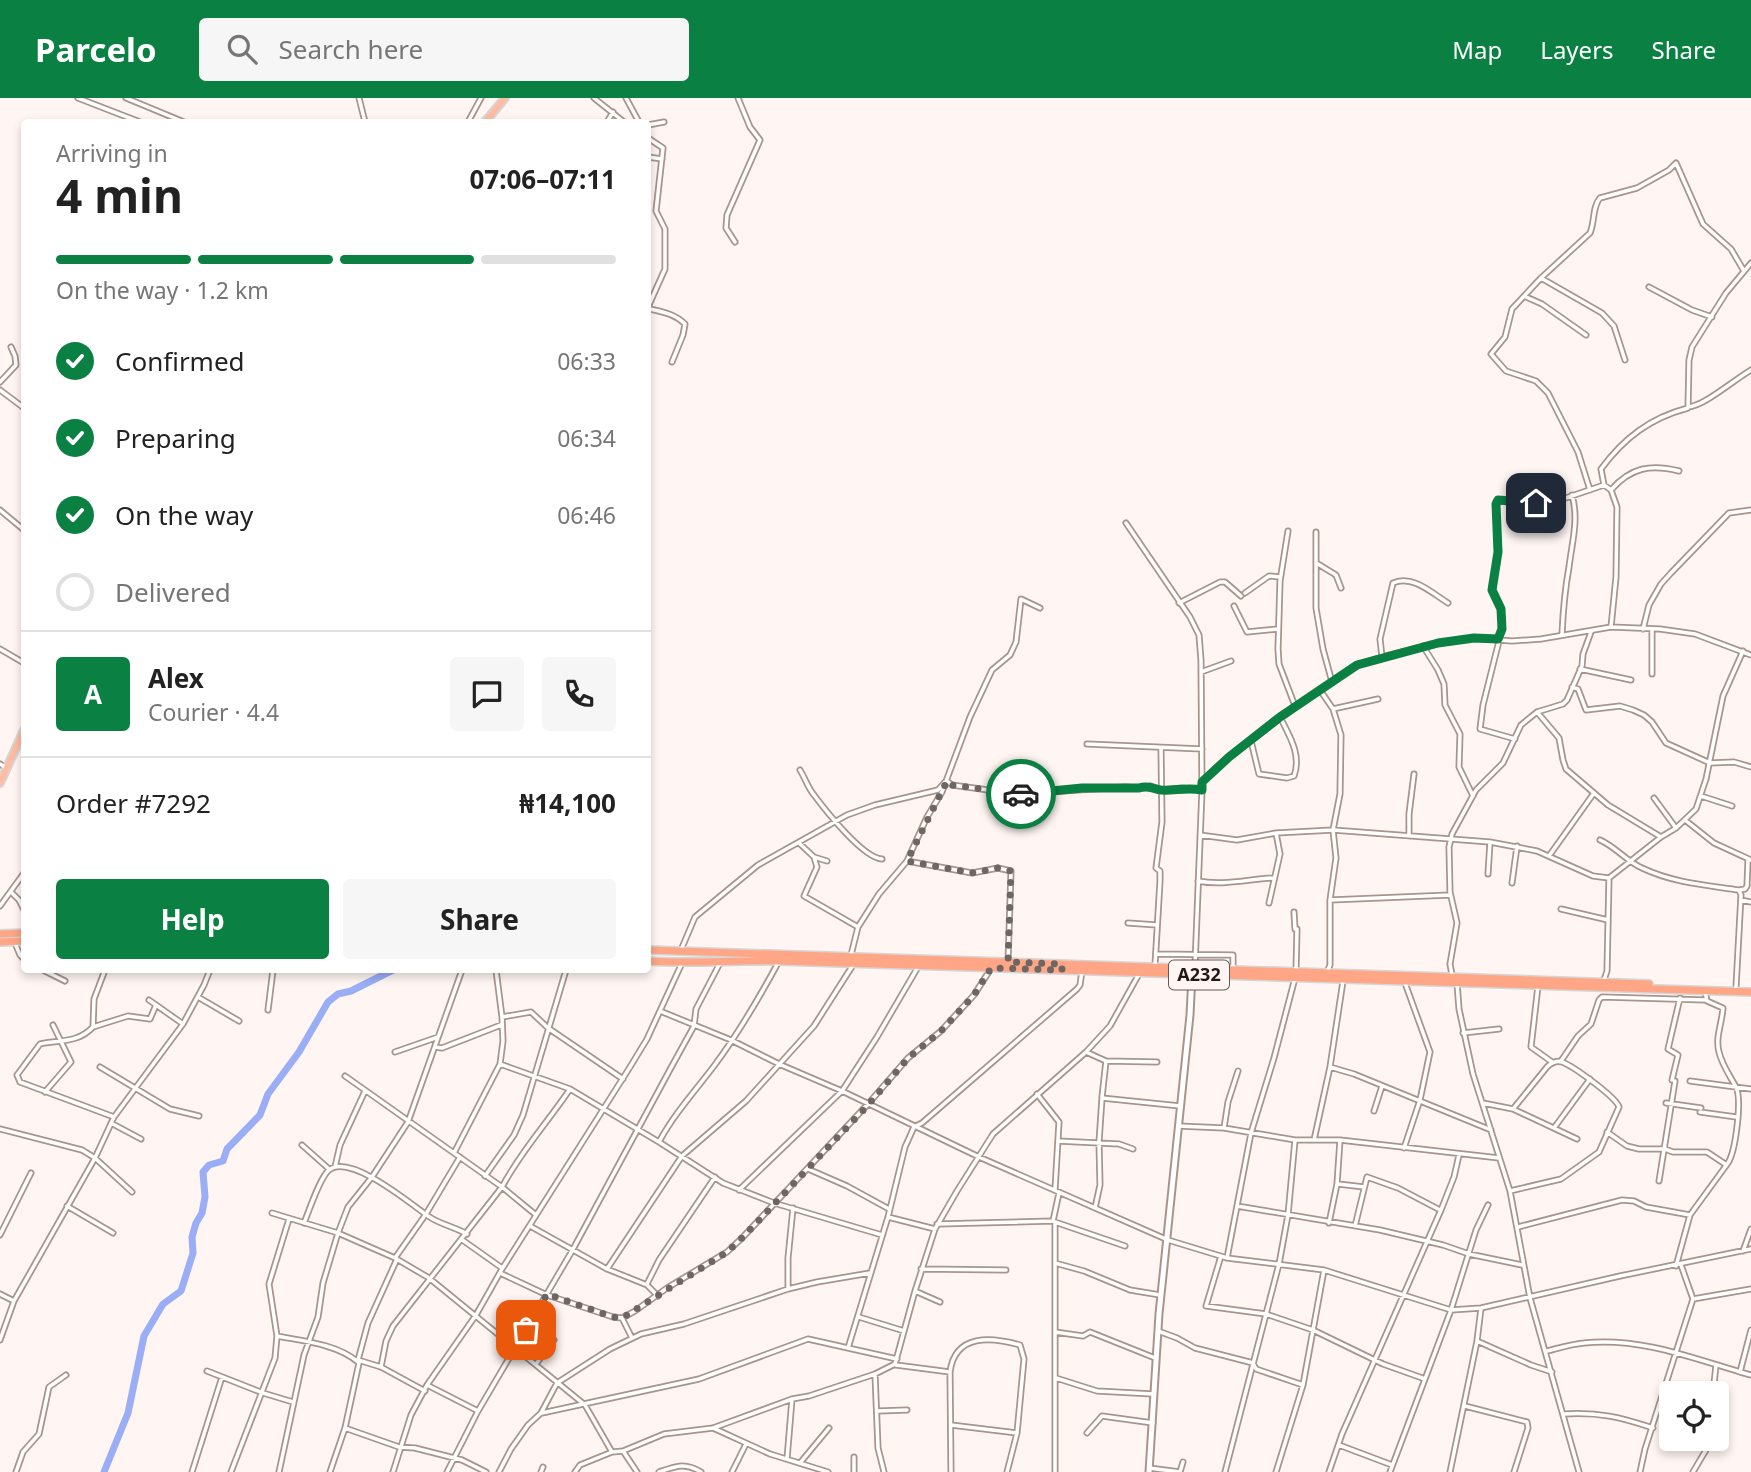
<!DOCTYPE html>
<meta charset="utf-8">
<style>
:root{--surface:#fff;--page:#f6f6f6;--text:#222;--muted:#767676;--line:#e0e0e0;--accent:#0b8043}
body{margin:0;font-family:"Noto Sans",sans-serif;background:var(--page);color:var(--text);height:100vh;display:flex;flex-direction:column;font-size:26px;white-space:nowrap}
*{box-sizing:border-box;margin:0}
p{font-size:23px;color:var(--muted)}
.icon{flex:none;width:38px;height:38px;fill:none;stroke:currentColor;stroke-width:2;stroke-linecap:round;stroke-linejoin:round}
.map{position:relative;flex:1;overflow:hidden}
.drawer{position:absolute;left:21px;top:21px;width:630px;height:854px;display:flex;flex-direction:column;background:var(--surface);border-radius:7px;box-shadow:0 4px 10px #0003}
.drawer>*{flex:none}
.buttons{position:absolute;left:1659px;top:1283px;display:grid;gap:14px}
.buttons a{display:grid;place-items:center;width:70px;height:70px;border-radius:7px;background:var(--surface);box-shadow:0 4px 10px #0003;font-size:35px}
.pin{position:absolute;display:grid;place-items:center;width:60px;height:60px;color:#fff;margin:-30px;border-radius:14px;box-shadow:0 4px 10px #0006}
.courier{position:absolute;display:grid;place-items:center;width:70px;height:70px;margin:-35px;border:5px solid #0b8043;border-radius:50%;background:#fff;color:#222;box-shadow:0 2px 9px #0007}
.overview em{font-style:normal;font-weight:700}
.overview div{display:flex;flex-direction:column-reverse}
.overview{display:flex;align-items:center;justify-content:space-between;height:119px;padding:0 35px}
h1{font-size:46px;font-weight:700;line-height:52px}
.bar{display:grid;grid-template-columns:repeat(4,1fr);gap:10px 7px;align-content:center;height:84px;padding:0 35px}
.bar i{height:9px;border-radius:5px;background:var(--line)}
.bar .active{background:var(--accent)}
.bar p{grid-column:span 4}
.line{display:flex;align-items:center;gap:18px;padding:0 35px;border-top:2px solid var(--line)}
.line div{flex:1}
.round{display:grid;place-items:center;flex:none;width:74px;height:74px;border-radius:7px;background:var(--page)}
ol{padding:0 35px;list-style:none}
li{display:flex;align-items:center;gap:21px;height:77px}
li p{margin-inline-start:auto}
li .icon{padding:7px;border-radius:50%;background:var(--accent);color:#fff;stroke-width:4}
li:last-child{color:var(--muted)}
li i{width:38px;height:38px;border:4px solid var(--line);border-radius:50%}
.action{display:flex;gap:14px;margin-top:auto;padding:14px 35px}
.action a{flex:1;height:80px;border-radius:7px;background:var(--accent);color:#fff;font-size:28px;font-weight:700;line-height:80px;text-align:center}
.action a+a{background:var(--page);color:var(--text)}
header{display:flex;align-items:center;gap:42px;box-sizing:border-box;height:98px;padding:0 35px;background:var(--accent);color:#fff}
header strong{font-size:33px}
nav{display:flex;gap:38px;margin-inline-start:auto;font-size:24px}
.search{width:490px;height:63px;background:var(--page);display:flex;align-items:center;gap:18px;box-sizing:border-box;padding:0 24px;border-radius:7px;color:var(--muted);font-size:26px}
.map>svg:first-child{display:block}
</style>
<header>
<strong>Parcelo</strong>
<div class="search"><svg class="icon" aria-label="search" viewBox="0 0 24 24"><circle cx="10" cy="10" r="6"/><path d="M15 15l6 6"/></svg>Search here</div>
<nav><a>Map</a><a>Layers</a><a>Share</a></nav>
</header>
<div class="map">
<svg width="1751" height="1374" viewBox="0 0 1751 1374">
<rect width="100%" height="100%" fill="#fff6f3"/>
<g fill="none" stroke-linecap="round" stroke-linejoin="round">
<path stroke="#9aadf7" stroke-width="7" d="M104,1374L128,1315L144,1238L163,1206L181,1193L193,1155L192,1139L196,1125L202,1115L205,1099L203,1074L209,1067L223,1063L227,1051L260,1017L268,996L299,954L328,904L338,896L351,893L393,872"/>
<defs>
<path id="minor" d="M78,0L140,24
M126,0L184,24
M359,0L365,24
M594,0L624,24
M626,0L639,24
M468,24L481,0
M607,24L613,14
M648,27L664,24
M648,40L663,50L656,113L665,131V171L648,209L650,211C663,214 675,216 685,226L683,237L672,264
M648,59L662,61
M735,144L726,130L727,117L760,42L750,29L738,0
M1541,180L1590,135C1595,124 1592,109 1600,100L1637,90L1669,72L1676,65L1703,126L1731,151L1744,173
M1649,189L1692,212L1712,219
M1524,198L1542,206L1586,237
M0,284L16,267L15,258L11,249
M0,292L24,310
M1688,309C1704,308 1734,282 1751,272
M1590,392L1578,354L1548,295L1536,283L1506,273L1491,256L1505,239L1512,211L1541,180L1602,215L1614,228L1625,262
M1611,392C1631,369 1651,366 1679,373
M0,412L24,432
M1126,425L1190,519L1199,537L1201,562L1202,692
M1288,433L1280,483L1278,551L1279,566L1295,608
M1316,434V510L1323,551L1332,584
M1318,466L1336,477L1341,490
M1245,495L1269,478L1280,479
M1179,505L1220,484H1225L1241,498
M1234,508L1247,534L1278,531
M1611,529L1616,479L1617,409L1611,392L1604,387L1601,371C1624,340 1650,320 1688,310L1689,262L1692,249L1726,195L1751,165
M1643,531L1649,507L1661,486L1671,475L1729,415L1751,412
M1652,531V576
M1562,536C1563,514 1565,491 1569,469C1572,444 1579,422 1572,397
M1423,548L1438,572L1444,586L1445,607L1460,636L1459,669L1473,698
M0,551L24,565
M1382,559L1438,545L1474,540L1512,543L1541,541L1611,529L1660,531L1695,536L1751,557
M1580,571L1631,582
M1201,574L1231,563
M1572,589L1578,591L1586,612L1620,608L1633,612L1644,617L1652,624L1666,645L1710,665L1734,664L1751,669
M1320,592L1333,611L1341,637L1340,696L1333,732L1336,760L1330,802V867L1328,872
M1333,611L1378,601
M1537,614L1559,640L1563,662L1566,671L1608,707L1661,739
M1515,641L1480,631L1483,607L1502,531L1501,511L1492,492L1498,454L1496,406L1498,403L1548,406L1604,387
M1251,643L1259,676L1287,680L1294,678C1302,657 1289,637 1280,619
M1087,646L1202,651
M0,666L6,670
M800,672C805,680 808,690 814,697C826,713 863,760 882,761
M947,683L952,687L1017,696L1125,689L1139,690L1151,688L1162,692L1182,690L1202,692L1195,867
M1202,683L1229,659L1309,599L1357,567L1382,559L1380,541L1393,485C1412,476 1432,495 1448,505
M1701,698L1732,708
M1654,700L1676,730
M1685,722L1714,745L1751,762
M1200,737L1237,742L1276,735L1333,732L1490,744L1537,753L1593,778L1609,780L1661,739L1676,730L1696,711L1706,681L1723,598L1743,553
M1409,737V716L1414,676
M1600,742C1616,749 1626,763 1642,770C1674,785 1705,787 1739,792L1741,797L1736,889
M799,745L814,759L827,763
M1549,758L1594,695
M814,759L817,769L804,798L858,829
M907,763L972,775L998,770L1011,773L1008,864
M1488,776L1490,744
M1198,783C1223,788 1248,781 1274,780
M1512,785L1517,748
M1739,792L1745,791L1747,788L1748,762
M12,795L19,802L24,812
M1330,802L1450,797
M1741,802L1751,804
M1269,805L1280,756L1276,735
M0,808L24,775
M1561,811L1608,822
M1294,814L1295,831
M1128,825L1157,827
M15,845L20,857L24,861
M681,852L695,819L758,767L847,717L875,707L938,692L945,684
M1157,856L1233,857V869
M851,857L858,829L879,796L907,763L927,719L942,694L970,619L992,572L1010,557L1016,544L1021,501L1040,510
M1155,867L1160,783V773L1156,770L1162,724L1161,650
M43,872L65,883
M105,872L94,901L93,929C78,945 60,942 40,946L17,977L20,984L114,1019
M1296,873L1297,831
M1452,877L1450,866L1457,825L1450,794L1449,749L1452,736L1476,692L1503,665L1521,627L1537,614L1563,606L1567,602L1582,568L1583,556L1591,534
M1604,882L1607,873L1609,780
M1457,885L1459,911L1473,976L1510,1093L1530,1200L1579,1374
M1538,888L1531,949L1552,964
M198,899L239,923
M149,902L183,926
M268,912L273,872
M660,913L731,942L779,966L842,993L979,1059L1168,1142L1227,1160L1324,1172L1451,1212L1481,1210L1620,1178L1751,1151
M502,919L531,914L548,930L623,981
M93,929L128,918L150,921L156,907
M1463,935L1499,931
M435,949L442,950L501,927
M395,954L438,939
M1086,954L1106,963L1157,964
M1561,963L1578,938L1591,926L1599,902L1602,899L1706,902
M500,966L570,991L659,1044L723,1085L774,1105L882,1137
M100,969L170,1011L199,1018
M1330,969L1354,976L1491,1032
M345,978L502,1089L536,1117
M1672,982L1678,957L1668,951L1680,900
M1690,983L1751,991
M45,994L71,964L53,927
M1037,996L1059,1024L1055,1092
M1102,999L1106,963
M1483,1005L1513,1011L1577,1041
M1666,1005L1701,1010
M1374,1013L1382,988
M1700,1014L1736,1019
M111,1025L141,1041
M1178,1028L1224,1030L1295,1042H1340L1499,1060
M1224,1030L1228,1004L1238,973
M1554,1030L1590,981
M0,1031L82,1052L95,1060L132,1094
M1607,1034L1627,1048L1639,1051H1665L1673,1054H1707L1725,1066
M1314,1042L1330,969L1343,883
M1058,1043L1119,1046L1133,1051
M659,1044C674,1016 695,993 714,968C738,936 759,900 778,865
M302,1047L329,1071
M1404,1050L1420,1002L1430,954L1405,885
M454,1055L500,966L503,943L502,919L496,872
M335,1069L340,1047L365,993
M808,1071L847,1088L889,1111
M485,1078L514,1037L523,1017L566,872
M1659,1083L1675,983
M1338,1086L1364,1089
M739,1092L842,993L877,939L918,869
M1510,1093L1561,1081L1599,1054L1619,1009C1616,999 1573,968 1562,964C1556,962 1551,965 1547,969L1513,1011
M67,1108L113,1135
M1237,1108L1380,1132L1443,1147L1469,1156L1522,1167
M1095,1110L1100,1087L1099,1044L1102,1000L1180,1008
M272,1115L338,1135L395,1160L429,1180L585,1307L612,1354
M888,1119L935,1131
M1055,1124L1125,1148
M304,1125C309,1113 320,1079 329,1072C350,1055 411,1106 428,1118C439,1126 455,1129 467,1136
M1329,1125L1337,1086L1340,1042
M937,1126L1053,1123
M530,1128L607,1171L647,1187L658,1198
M1355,1128L1367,1079L1398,1090L1440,1112
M1518,1129L1622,1102L1634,1103L1646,1109L1690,1117
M0,1137L31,1075
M461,1141L502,1170
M1743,1153L1751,1131
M1221,1158L1206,1208L1266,1216L1313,1232L1383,1266L1425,1281
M395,1160L426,1116L460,1059
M1227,1160L1251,1035L1274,960L1295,880
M1055,1165L1084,1173L1130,1192L1160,1197
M1681,1167L1693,1201
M1676,1168L1690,1117L1728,1065C1736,1052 1742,1001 1736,989C1730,978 1722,967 1719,954C1715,940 1722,925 1723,910L1707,903L1705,893
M607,1171L682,1058L746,1003L814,928L853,867
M921,1171L1006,1172
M500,1175L547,1197L613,1219L622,1220L635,1213L667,1190L727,1154L743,1139L868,1006L908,960L941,933L974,897L990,872
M647,1186L659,1162L715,1079
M788,1191V1160L793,1110
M915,1193L940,1204
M0,1196L14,1203
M859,1219L904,1233
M622,1220L632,1240
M1158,1233L1177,1240L1195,1250L1253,1265L1256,1271L1303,1287
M1055,1234L1083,1238L1090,1234L1155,1260
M277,1238C303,1243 337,1246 358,1264
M0,1242L14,1203L95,1060L114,1019L183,926L204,887L210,872
M1477,1243L1531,1267L1552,1274
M848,1250L888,1119L905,1049L914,1029L922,1025L1077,891L1080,887L1082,873
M1547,1253C1559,1250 1572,1246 1584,1245C1638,1239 1690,1259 1740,1274L1751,1232
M358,1262L381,1269L425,1293
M536,1266L554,1242
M896,1267L950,1274L951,1374
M381,1269L386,1243L393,1228L502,1089C521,1053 548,1024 570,991
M207,1273L263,1295L293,1304
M950,1274C955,1235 992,1239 1020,1247L1024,1261L1017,1335
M1740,1274L1751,1277
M875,1276L878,1350L884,1374
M1056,1280L1097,1293L1153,1296
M427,1287L478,1313
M1713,1295L1716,1267
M1465,1308L1527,1324L1528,1330L1514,1374
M878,1313L907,1312
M542,1315L699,1281L808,1241L897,1261
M1564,1316C1599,1314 1620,1319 1653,1330
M951,1327L1017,1335L1007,1374
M345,1330L399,1349L415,1350L462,1362L486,1374
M713,1330L770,1356L828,1374
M1087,1335L1102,1318L1153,1325
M1339,1347L1392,1367
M623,1353L637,1374
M787,1361L792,1301
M800,1365L829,1330
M1149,1370L1180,1374L1183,1364
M16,1374L23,1354L39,1336L49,1289L66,1277
M192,1374L222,1279
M231,1374L275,1260L277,1238L269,1186L289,1121
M279,1374L304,1257L318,1219L323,1185L338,1135L348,1109L372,1079L408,1024L462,872
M330,1374L345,1330L359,1265L358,1262L368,1225L397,1161
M393,1374L411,1317L427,1287L476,1217L502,1171L630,969L647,941L682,865
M447,1374L478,1313L572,1153L673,966L694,928L696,911L720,865
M499,1374L511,1351L528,1327L541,1315L557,1285L610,1251L641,1236L684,1226L788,1191L817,1184L870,1175
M541,1374L543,1369
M575,1374L580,1367L612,1354L623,1353L664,1336L713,1330L792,1301L809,1298L875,1276L895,1266L915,1193L935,1131L957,1093L993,1036L1086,954L1110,928L1139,876
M659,1374C676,1368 685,1364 701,1374
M732,1374L746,1346
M854,1374V1359
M1055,1374V1124L1053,1123L1059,1095
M1225,1374L1279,1166L1288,1117L1295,1042
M1276,1374L1303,1287L1324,1172
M1329,1374L1342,1336L1441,1112L1454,1079L1459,1057
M1390,1374L1451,1212L1476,1132L1488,1107
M1450,1374L1477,1243L1481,1210
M1640,1374L1645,1351L1693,1201L1751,1191
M1693,1374L1706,1352L1708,1340"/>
<path id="tertiary" d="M1149,1374L1159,1216L1190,917L1192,877"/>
<path id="primary" d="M485,24L505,0
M0,685L24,632"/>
<path id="trunk" d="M0,836L24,835
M0,844L24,843
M648,852C981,862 1315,873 1649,886
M648,863C691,866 735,862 779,863L1751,894"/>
</defs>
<use href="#minor" stroke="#a8948d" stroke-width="7"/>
<use href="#tertiary" stroke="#a8948d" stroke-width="9"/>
<use href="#primary" stroke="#d7d5d5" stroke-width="10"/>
<use href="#trunk" stroke="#d7d5d5" stroke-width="10"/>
<use href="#minor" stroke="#fff" stroke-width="3.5"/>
<use href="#tertiary" stroke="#fff" stroke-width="5"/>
<use href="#primary" stroke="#febca4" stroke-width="6"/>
<use href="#trunk" stroke="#fea686" stroke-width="7"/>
</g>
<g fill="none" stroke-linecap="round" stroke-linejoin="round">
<path stroke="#6d6663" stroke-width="7" stroke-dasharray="0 12.6" d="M526,1232L547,1196L613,1219L622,1220L727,1154L743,1139L869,1006L908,960L941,933L974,897L991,870L1062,872V866L1008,864L1011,773L998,770L972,775L907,763L947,683L952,687L1021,696"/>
<path stroke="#0b8043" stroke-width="9" d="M1021,696L1082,690H1139C1149,687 1152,691 1161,692C1174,693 1187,689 1202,692V684L1229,659L1280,619L1357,567L1438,545L1474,540L1498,541L1502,531L1501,511L1492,492L1498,454L1496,406L1498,402L1536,405"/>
</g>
<g text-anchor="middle" stroke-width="5" stroke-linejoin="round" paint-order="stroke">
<rect fill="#fff6f3" stroke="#625b58" stroke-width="2" x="1169" y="862.5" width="60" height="29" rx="5"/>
<g font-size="18" font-weight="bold" fill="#1f1815">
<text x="1199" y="883">A232</text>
</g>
</g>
</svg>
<div class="buttons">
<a><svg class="icon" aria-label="locate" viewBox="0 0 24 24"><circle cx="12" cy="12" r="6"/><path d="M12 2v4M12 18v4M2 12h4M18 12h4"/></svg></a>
</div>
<div class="pin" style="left:526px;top:1232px;background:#ea580c"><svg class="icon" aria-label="bag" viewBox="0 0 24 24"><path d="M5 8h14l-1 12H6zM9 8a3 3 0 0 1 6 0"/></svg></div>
<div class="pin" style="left:1536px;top:405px;background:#1f2937"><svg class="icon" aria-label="home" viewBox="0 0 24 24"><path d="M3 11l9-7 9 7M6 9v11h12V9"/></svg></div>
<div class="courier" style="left:1021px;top:696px"><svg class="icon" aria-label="car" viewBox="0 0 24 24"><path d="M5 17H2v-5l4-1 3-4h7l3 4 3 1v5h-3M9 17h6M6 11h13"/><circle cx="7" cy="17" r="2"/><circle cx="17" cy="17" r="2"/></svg></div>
<section class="drawer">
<div class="overview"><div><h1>4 min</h1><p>Arriving in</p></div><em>07:06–07:11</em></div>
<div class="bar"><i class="active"></i><i class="active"></i><i class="active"></i><i></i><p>On the way · 1.2 km</p></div>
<ol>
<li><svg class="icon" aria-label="check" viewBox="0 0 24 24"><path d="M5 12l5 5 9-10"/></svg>Confirmed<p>06:33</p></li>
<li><svg class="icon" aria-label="check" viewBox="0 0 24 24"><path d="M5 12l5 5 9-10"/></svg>Preparing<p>06:34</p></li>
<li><svg class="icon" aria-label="check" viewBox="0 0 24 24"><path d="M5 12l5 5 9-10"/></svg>On the way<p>06:46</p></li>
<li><i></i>Delivered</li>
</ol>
<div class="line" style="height:126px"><b class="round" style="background:var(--accent);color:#fff">A</b><div><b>Alex</b><p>Courier · 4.4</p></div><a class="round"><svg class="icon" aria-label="chat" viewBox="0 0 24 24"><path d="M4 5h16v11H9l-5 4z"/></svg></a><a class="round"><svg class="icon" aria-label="phone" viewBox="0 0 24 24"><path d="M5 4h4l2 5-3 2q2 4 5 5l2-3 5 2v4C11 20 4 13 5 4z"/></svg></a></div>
<div class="line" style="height:91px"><div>Order #7292</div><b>₦14,100</b></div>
<div class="action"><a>Help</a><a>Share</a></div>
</section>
</div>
